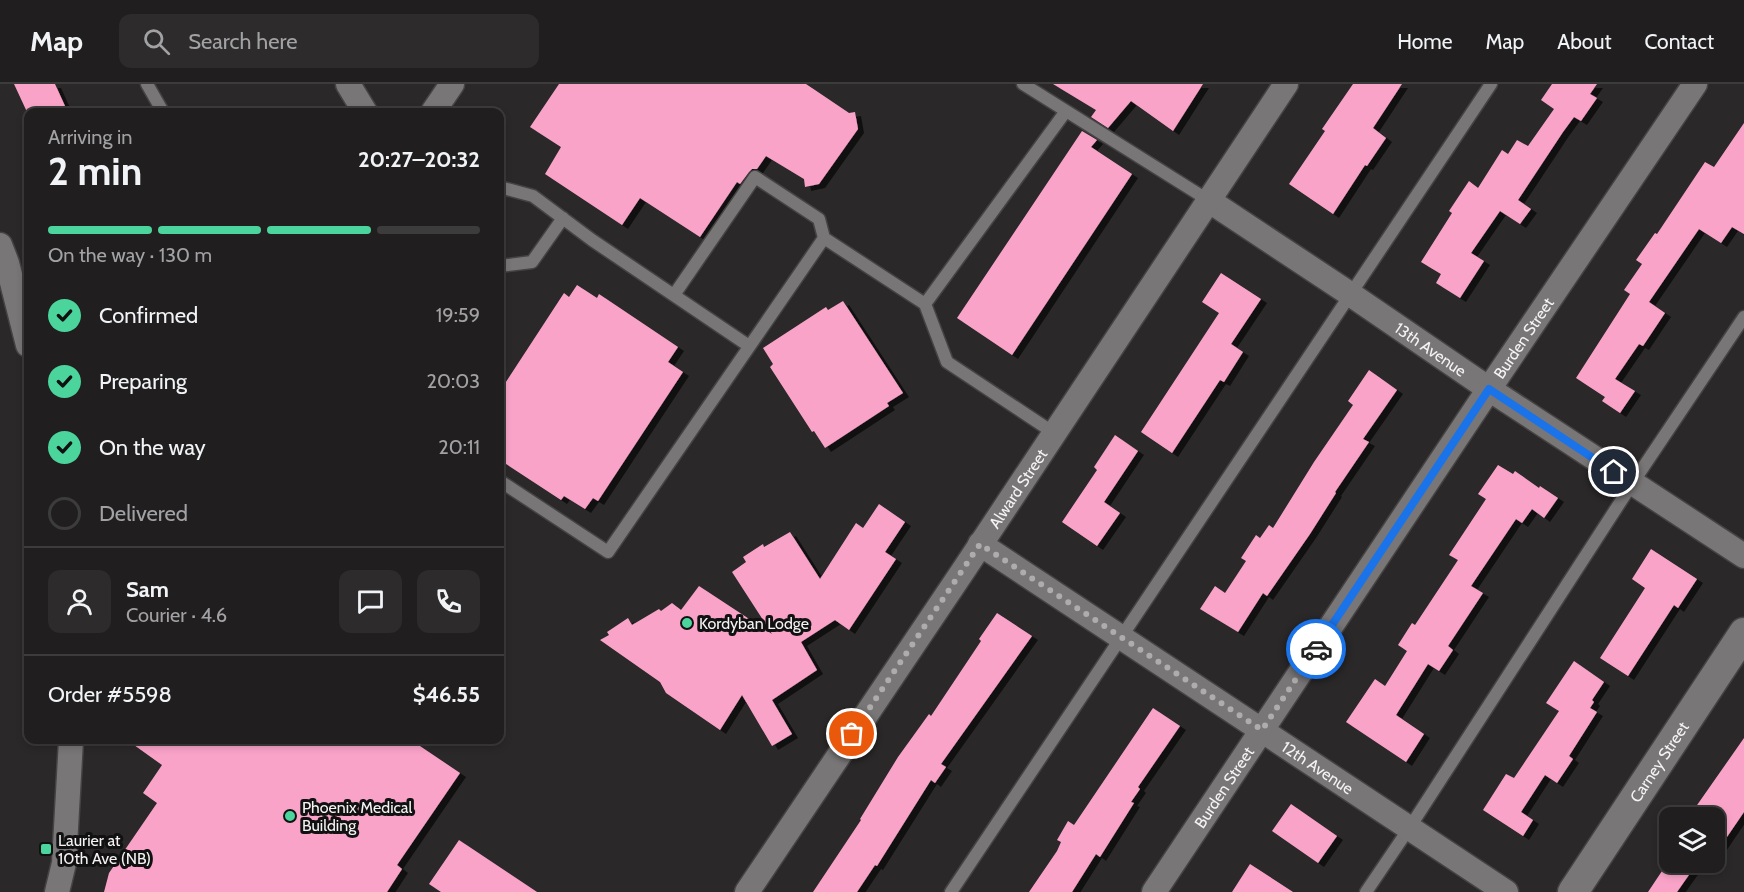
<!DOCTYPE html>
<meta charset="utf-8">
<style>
:root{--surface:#201e1f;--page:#2d2b2c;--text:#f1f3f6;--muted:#a2a2a4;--line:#3d3c3d;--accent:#4bd49b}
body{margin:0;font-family:Cabin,sans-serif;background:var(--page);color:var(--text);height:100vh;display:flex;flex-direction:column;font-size:22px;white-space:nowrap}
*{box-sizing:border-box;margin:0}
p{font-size:20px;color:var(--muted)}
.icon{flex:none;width:33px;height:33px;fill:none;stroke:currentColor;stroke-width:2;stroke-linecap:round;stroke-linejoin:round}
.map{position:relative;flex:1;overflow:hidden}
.details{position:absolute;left:24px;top:24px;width:480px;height:636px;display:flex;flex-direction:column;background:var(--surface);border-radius:12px;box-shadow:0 3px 9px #0003,0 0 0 2px var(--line)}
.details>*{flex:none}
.tools{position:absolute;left:1659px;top:723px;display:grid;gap:12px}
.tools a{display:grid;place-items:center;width:66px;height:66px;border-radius:12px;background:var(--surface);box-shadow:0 3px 9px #0003,0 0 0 2px var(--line);font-size:30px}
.pin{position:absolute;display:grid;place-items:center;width:51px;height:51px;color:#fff;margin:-26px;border:3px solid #fff;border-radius:50%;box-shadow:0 2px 6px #0007}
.courier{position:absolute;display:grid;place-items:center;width:60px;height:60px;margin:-30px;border:4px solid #1a73e8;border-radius:50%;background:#fff;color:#222;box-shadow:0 2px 8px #0007}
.headline em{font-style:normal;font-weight:700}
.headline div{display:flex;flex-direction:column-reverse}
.headline{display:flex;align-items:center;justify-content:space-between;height:102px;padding:0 24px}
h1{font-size:39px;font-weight:700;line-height:45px}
.bar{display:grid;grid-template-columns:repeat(4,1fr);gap:9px 6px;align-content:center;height:72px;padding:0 24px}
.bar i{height:8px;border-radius:4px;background:var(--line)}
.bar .active{background:var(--accent)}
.bar p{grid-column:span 4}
.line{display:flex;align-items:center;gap:15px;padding:0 24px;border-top:2px solid var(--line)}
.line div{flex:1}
.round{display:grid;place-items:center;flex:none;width:63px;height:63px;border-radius:12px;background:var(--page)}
ol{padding:0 24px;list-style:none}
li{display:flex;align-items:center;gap:18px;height:66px}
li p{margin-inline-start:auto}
li .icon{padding:6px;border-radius:50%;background:var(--accent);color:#111;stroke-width:4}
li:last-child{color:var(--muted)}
li i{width:33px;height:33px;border:3px solid var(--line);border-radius:50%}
header{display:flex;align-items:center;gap:36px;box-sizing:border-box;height:84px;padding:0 30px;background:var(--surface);border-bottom:2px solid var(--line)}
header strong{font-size:28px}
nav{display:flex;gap:33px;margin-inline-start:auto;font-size:21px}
.search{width:420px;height:54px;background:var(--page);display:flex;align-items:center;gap:15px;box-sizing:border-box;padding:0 21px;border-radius:12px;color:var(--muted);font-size:22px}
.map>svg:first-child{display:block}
</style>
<header>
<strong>Map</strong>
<div class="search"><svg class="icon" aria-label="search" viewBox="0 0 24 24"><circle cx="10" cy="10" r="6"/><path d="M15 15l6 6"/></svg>Search here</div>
<nav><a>Home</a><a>Map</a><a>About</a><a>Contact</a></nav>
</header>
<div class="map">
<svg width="1744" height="808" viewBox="0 0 1744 808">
<defs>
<filter id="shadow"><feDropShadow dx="6" dy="4" stdDeviation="0" flood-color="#0009"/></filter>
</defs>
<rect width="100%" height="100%" fill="#2a2829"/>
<path fill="#faa3c9" filter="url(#shadow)" d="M14,0H55L65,22L52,28H27Z
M559,0H806L849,29L855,28L858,45L819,100L805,103L804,95L766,72L757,85H752L749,88L740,100L737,98L700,153L640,114L622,141L545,90L561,63L530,43Z
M1053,0H1203L1173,47L1131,17L1108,44L1091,33L1096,26Z
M1353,0H1402L1373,44L1386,54L1367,82L1365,81L1333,130L1289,100L1325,47L1322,45Z
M1552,0H1597L1590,10L1597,14L1581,37L1574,33L1563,48L1518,116L1531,125L1520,140L1500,127L1471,169L1484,177L1460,214L1436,199L1441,190L1421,178L1452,129L1449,127L1469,97L1478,104L1502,66L1508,70L1517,56L1528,62L1554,25L1541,16Z
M1744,39V150L1732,143L1721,159L1699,145L1649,218L1665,229L1643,262L1639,260L1615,295L1635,307L1620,329L1602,317L1605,313L1576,294L1630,210L1624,206L1642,180L1636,176L1655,149L1657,150L1705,78L1714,83Z
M1082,47L1097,56L1091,63L1132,90L1012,271L957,234Z
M1221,189L1261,215L1231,260L1243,268L1224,298L1220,296L1172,369L1141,348L1219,229L1202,218Z
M577,201L597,214L599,210L678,263L668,278L683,288L598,417L593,414L585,425L564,412L561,416L500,376V307L564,209L569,213Z
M843,217L903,309L887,319L889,322L825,364L814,347L812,348L770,283L773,280L763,264L826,223L828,226Z
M1369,286L1397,306L1363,355L1369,358L1335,408L1336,409L1310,450L1267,512L1263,509L1238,548L1200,525L1215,502L1225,509L1246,477L1241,474L1256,451L1260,454L1269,441L1273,444L1314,378L1353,321L1348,317Z
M1115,351L1138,367L1104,418L1120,429L1097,462L1062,438L1097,386L1094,383Z
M1498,381L1513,390L1515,387L1539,404L1540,402L1558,414L1544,434L1532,425L1522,439L1516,435L1471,502L1483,509L1448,562L1453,566L1439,587L1428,580L1396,631L1424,650L1406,678L1346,638L1375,595L1385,602L1407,567L1398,561L1412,539L1415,541L1458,476L1449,471L1486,415L1478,410Z
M879,420L905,438L885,468L896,475L849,546L835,536L801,558L817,586L772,616L792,650L772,662L742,611L720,646L666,609L660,598L600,556L609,551L607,548L628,534L632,541L659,525L661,527L672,519L681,526L699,502L772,550L732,488L746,478L743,473L763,460L764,463L790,448L820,495L856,439L863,444Z
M1651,465L1697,495L1678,524L1674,521L1628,592L1600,574L1645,504L1632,495Z
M997,529L1032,552L941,680L946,683L935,699L931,696L877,782L875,781L857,808H813L861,736L860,735L898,673L929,630L931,632L981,557L979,555Z
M1574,577L1604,598L1592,616L1594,618L1590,624L1597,628L1569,672L1573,675L1557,699L1545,691L1521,728L1533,736L1523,752L1483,726L1506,690L1514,694L1559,627L1546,619Z
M1153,624L1180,642L1138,703L1140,705L1131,718L1134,719L1100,773L1096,770L1072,808H1029L1057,767L1061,758L1057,756L1068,737L1074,741Z
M1744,654V728L1714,772V734H1688Z
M127,656H411L460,689L397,781L402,785L387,808H104L109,789L157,719L143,709L162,681Z
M1291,720L1337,752L1318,779L1272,747Z
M459,756L537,808H441L429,800Z
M1668,778H1698L1677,808H1648Z
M1250,780L1293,808H1232Z"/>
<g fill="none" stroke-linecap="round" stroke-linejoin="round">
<defs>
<path id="service" d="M147,0L163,28
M1023,0L1208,116
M500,107L503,104L533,112L592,156L749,262
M500,182L532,178L563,134
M674,211L755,93L819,135L824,154
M925,220L1066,27
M500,397L608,468L824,154L925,220L947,278L1054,349
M951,808L1491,0
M1366,808L1410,743L1632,400L1744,233"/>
<g id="minor">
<path d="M348,0L365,28"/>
<path d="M433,28L452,0"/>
<path id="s1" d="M1208,116L1350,210L1489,305L1744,472"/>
<path d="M0,161L7,179L28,261"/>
<path id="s2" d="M980,460L1506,808"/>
<path d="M57,808L64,779L71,656"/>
<path id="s3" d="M747,808L963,487L1286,0"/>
<path id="s4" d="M1154,808L1489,305L1695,0"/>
</g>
<g id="tertiary">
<path id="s5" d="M1573,808L1744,549"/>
</g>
</defs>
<use href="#service" stroke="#454344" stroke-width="15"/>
<use href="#minor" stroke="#454344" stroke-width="27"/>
<use href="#tertiary" stroke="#454344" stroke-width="33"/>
<use href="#service" stroke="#797677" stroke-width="12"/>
<use href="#minor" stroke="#797677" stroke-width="24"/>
<use href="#tertiary" stroke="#797677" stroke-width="30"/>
</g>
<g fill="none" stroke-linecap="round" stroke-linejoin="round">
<path stroke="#aeacad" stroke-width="6" stroke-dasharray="0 10.8" d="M852,650L980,460L1262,646L1316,565"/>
<path stroke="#1a73e8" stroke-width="8" d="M1316,565L1489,305L1614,388"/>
</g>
<g fill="#4bd49b" stroke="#121111" stroke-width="2">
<circle cx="687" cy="539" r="6"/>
<circle cx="290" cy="732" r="6"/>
<rect x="40" y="759" width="12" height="12" rx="3"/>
</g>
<g text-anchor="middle" stroke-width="6" stroke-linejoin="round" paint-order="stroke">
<g font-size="16" fill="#f5f3f4" stroke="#121111">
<text dy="6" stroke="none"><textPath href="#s4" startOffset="666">Burden Street</textPath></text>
<text dy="6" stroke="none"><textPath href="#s1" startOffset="268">13th Avenue</textPath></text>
<text dy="6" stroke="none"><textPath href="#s3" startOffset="486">Alward Street</textPath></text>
<text dy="6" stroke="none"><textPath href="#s5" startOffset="156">Carney Street</textPath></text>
<text dy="6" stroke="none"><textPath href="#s2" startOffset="405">12th Avenue</textPath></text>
<text dy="6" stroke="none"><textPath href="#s4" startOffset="126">Burden Street</textPath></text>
</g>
<g font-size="16" fill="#f5f3f4" stroke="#121111" text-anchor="start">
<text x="699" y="545">Kordyban Lodge</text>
<text x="302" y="729">Phoenix Medical<tspan x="302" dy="18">Building</tspan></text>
<text x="58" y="762">Laurier at<tspan x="58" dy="18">10th Ave (NB)</tspan></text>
</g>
</g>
</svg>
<div class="tools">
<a><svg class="icon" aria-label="layers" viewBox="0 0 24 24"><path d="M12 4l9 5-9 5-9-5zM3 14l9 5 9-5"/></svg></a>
</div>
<div class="pin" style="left:852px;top:650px;background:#ea580c"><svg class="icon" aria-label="bag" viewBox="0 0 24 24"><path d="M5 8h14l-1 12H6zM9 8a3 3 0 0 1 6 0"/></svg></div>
<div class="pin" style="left:1614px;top:388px;background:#1f2937"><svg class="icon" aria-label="home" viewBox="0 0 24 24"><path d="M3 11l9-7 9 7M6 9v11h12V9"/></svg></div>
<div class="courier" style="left:1316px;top:565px"><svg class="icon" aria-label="car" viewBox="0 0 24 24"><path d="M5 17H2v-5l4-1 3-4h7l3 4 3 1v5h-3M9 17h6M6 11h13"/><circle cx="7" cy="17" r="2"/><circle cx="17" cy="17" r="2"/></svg></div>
<section class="details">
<div class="headline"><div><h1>2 min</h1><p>Arriving in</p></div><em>20:27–20:32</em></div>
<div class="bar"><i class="active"></i><i class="active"></i><i class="active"></i><i></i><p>On the way · 130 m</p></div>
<ol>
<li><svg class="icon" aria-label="check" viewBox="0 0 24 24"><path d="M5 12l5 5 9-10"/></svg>Confirmed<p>19:59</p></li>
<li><svg class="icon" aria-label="check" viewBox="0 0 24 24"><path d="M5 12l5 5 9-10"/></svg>Preparing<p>20:03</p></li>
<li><svg class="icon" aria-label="check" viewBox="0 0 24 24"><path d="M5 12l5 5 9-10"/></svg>On the way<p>20:11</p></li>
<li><i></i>Delivered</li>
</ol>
<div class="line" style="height:108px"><a class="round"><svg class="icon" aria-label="person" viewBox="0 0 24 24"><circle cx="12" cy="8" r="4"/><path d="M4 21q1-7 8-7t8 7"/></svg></a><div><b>Sam</b><p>Courier · 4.6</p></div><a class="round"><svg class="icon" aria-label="chat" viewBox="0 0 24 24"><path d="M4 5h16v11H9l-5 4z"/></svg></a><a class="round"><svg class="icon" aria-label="phone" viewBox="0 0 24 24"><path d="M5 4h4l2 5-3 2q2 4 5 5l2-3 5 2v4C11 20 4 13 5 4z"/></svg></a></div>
<div class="line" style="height:78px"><div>Order #5598</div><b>$46.55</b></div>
</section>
</div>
